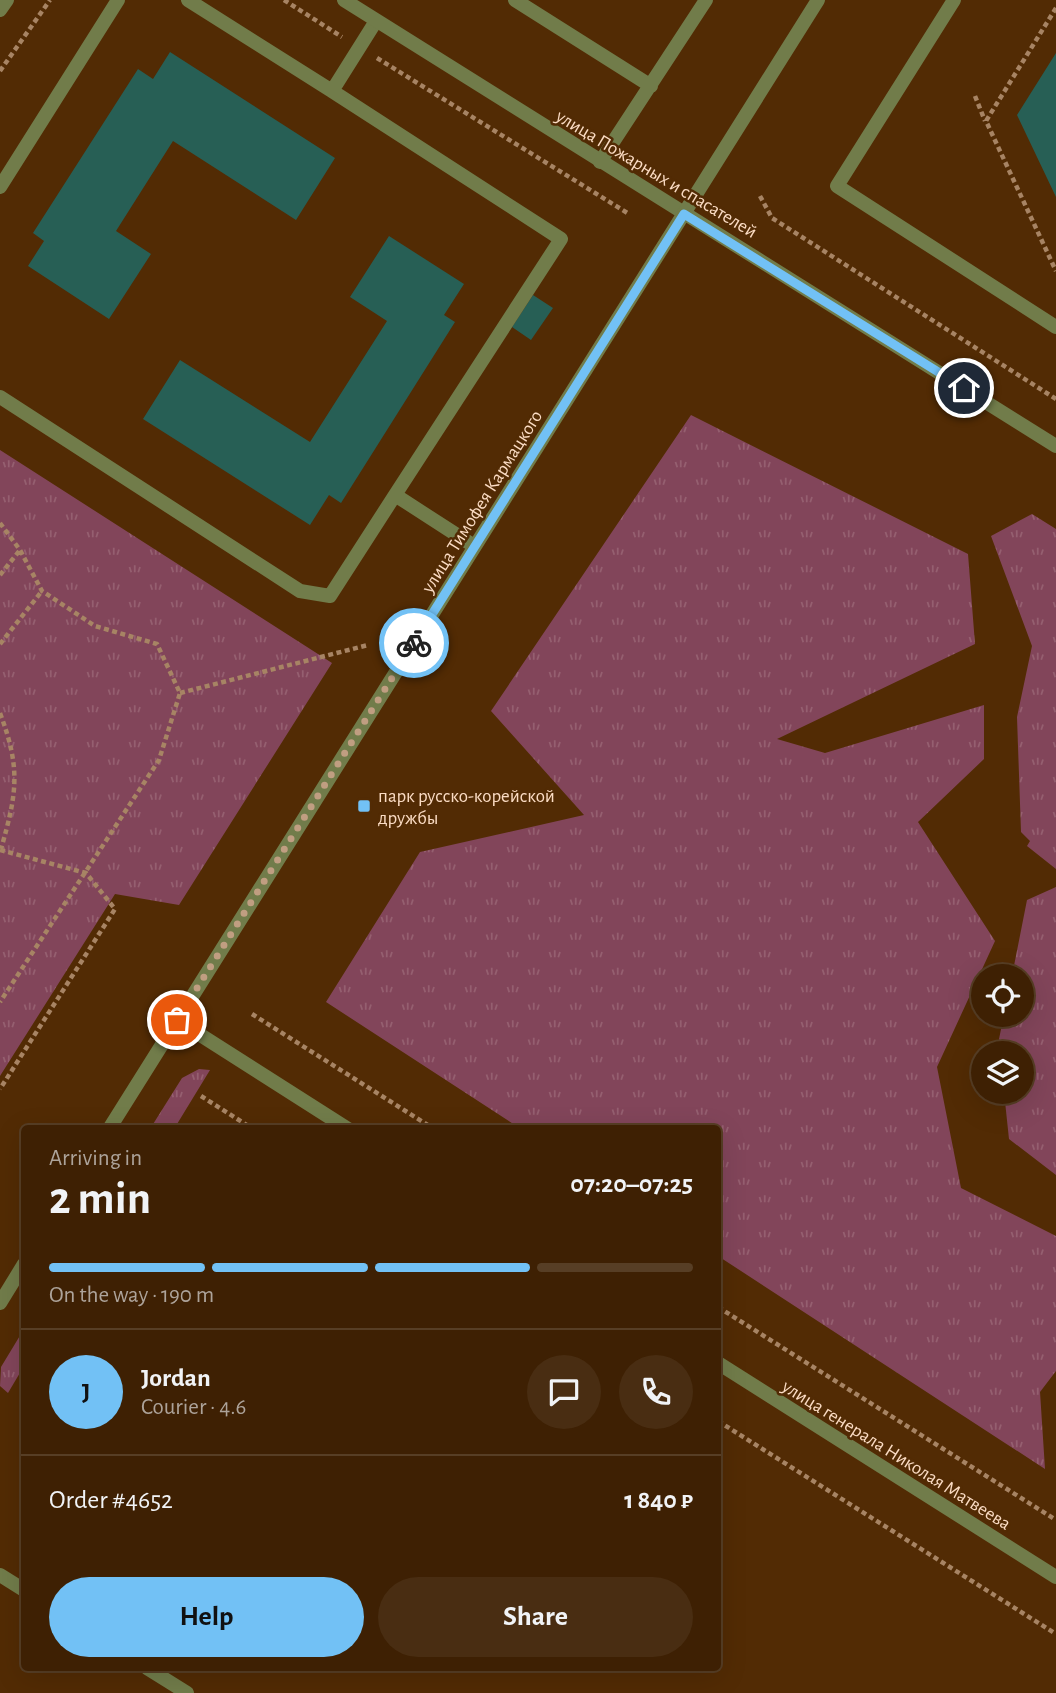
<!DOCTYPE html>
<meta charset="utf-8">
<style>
:root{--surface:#3e2003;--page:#492d12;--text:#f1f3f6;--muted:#ada39a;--line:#573e25;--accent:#72c1f5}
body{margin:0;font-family:"Alegreya Sans",sans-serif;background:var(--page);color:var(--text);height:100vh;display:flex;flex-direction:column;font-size:26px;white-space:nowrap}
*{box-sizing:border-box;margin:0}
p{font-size:23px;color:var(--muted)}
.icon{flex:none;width:38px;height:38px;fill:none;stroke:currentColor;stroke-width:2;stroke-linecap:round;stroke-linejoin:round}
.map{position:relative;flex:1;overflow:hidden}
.panel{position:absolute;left:21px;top:1125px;width:700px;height:546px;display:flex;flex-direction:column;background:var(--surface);border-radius:7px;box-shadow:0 7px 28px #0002,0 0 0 2px var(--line)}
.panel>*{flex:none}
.tools{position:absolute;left:971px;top:964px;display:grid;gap:14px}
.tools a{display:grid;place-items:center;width:63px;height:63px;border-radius:50%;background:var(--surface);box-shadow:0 7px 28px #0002,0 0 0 2px var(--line);font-size:35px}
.pin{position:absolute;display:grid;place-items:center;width:60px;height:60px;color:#fff;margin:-30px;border:4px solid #fff;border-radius:50%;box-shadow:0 2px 7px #0007}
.courier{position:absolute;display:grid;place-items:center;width:70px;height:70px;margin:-35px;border:5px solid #72c1f5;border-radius:50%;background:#fff;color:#222;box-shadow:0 2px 9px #0007}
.overview em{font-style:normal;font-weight:700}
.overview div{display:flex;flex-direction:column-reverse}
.overview{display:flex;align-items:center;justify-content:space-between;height:119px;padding:0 28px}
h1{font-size:46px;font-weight:700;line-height:52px}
.bar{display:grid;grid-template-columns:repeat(4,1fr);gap:10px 7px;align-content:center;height:84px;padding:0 28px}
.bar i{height:9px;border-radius:5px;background:var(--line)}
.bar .selected{background:var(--accent)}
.bar p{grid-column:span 4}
.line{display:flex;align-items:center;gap:18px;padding:0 28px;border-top:2px solid var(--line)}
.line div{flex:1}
.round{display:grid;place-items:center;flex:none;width:74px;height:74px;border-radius:37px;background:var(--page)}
.primary-button{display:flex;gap:14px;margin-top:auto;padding:14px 28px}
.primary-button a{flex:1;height:80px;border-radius:42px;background:var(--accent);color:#111;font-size:28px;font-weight:700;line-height:80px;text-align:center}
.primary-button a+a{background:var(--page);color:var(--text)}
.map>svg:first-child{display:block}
</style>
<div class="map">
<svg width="1056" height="1693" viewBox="0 0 1056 1693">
<defs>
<pattern id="grass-tufts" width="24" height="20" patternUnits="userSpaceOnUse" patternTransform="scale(1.75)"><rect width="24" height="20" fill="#82455a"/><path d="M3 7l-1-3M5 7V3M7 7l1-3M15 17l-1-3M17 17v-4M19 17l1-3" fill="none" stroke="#955f70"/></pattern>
</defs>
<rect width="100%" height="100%" fill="#522b04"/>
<path fill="url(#grass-tufts)" d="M691,415L968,554L975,644L777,739L825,753L984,705V759L918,822L995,941L937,1067L961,1188L1056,1236V1371L1040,1392L1045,1469L718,1256V1129H521L326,1002L420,852L584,815L491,711Z
M0,450L332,663L179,905L115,894L0,1076Z
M1032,514L1056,529V869L1027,846L1030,841L1021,832L1017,717L1032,646L991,536Z
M1056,887V1175L1009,1139L1004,1092H1022V1054L1001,1053L999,1039L1004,1015H1022V976H1012L1027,900Z
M199,1069L210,1070L174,1129H150L182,1078Z
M24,1329V1366L8,1393L0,1386L1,1367Z"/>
<path fill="#275f55" d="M170,52L335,158L296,220L173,141L116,231L151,254L109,319L28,266L44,241L33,233L138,69L153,79Z
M1056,53V197L1017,115Z
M389,236L464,284L444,315L455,322L341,503L329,495L310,525L143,419L180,360L310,442L387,321L350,297Z
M533,295L553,308L531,340L512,327Z"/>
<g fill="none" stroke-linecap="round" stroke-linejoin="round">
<path stroke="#a78464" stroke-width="4.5" stroke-dasharray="5 3.5" stroke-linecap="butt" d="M284,0L342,37
M1056,8L986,121L1056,271
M377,58L629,214
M0,71L50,0
M975,96L985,121
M760,196L772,218L1056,399
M0,523L20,550L42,591L95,626L157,644L180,693L159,760L0,1002
M0,575L20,550
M0,644L42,591
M180,693L368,645
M0,713C21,769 17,793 1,849
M0,850L86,873L115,909L0,1089
M252,1014L434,1129
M201,1096L253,1129
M718,1307L1056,1520
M718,1421L1056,1634"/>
<path stroke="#717c4a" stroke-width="14" d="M188,0L332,91
M515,0L651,86
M954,0L837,186L1056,327
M376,21L332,91L561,239L395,495
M600,162L706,0
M0,187L118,0
M0,397L300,591L330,596L395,495L474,546
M0,1575L24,1590
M147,1668L187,1693"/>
<path stroke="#717c4a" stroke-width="14" d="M344,0L1056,446
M0,10L7,0
M177,1020L348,1129
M718,1363L1056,1577"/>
<path stroke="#717c4a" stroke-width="14" d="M109,1129L818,0
M0,1303L24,1264"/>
</g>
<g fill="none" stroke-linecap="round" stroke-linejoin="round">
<path stroke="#c09e81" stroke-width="7" stroke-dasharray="0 12.6" d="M177,1020L414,643"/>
<path stroke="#72c1f5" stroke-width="9" d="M414,643L684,214L964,388"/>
</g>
<rect fill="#72c1f5" stroke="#522b04" stroke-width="2.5" x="357" y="799" width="14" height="14" rx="3.5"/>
<g text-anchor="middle" stroke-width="5" stroke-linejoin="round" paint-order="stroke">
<g font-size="19" fill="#fbdcc4" stroke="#522b04">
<text transform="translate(657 173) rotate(31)" y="7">улица Пожарных и спасателей</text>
<text transform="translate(481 501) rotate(-58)" y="7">улица Тимофея Кармацкого</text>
<text transform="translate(897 1454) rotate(32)" y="7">улица генерала Николая Матвеева</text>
</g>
<g font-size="19" fill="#fbdcc4" stroke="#522b04" text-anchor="start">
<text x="378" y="802">парк русско-корейской<tspan x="378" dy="22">дружбы</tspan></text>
</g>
</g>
</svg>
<div class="tools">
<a><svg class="icon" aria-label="locate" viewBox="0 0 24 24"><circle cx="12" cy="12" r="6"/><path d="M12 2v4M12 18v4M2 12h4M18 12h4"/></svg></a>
<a><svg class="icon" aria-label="layers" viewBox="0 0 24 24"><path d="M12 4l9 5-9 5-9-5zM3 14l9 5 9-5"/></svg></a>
</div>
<div class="pin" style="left:177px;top:1020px;background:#ea580c"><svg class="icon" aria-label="bag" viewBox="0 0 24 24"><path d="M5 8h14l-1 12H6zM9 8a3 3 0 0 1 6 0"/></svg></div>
<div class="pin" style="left:964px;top:388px;background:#1f2937"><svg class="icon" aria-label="home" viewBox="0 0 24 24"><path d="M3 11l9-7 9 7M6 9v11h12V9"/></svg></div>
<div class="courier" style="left:414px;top:643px"><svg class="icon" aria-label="bike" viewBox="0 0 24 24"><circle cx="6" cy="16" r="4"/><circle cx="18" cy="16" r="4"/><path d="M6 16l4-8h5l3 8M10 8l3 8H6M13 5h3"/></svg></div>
<section class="panel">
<div class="overview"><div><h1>2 min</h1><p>Arriving in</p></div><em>07:20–07:25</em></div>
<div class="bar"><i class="selected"></i><i class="selected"></i><i class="selected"></i><i></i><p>On the way · 190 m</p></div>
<div class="line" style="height:126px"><b class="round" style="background:var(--accent);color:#111">J</b><div><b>Jordan</b><p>Courier · 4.6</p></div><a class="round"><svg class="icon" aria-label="chat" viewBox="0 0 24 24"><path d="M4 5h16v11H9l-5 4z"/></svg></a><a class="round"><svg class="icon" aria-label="phone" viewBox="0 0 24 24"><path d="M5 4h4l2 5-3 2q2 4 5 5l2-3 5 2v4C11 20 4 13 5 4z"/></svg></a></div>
<div class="line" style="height:91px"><div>Order #4652</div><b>1 840 ₽</b></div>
<div class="primary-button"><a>Help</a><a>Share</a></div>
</section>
</div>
